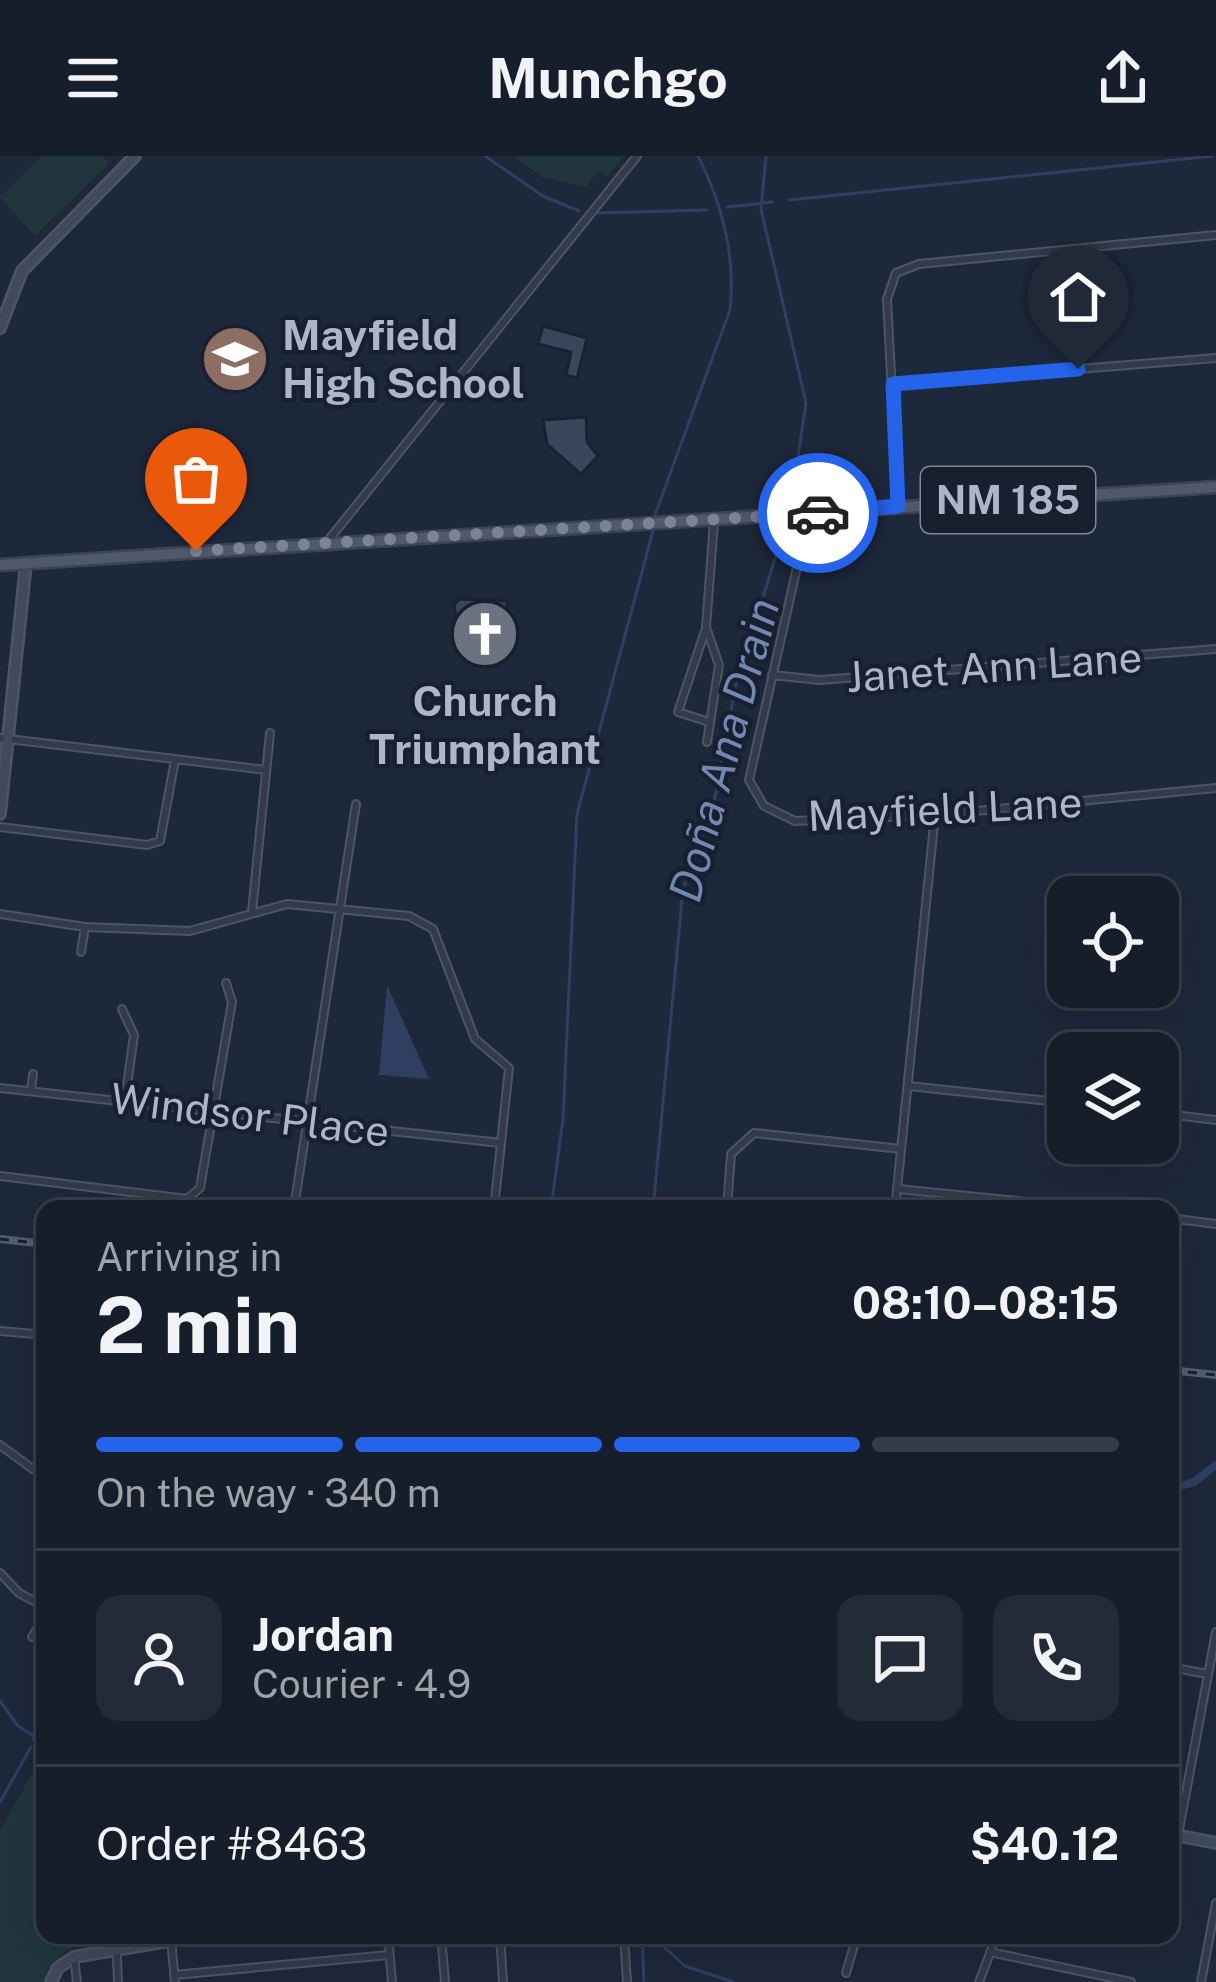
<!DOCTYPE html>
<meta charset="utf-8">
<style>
:root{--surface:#161e2c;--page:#232b38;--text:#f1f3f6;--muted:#9ea2a9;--line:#353c48;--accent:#2563eb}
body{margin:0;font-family:"Public Sans",sans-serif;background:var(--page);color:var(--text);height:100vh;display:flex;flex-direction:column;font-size:45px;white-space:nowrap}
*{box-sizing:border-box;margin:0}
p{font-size:39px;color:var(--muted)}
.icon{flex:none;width:66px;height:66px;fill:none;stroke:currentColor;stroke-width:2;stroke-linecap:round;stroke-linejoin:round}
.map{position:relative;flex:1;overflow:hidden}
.drawer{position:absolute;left:36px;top:1044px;width:1143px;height:744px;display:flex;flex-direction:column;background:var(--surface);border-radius:24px;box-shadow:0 12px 48px #0002,0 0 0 3px var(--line)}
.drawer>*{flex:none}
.controls{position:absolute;left:1047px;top:720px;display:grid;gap:24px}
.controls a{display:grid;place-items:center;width:132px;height:132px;border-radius:24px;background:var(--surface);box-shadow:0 12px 48px #0002,0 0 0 3px var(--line);font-size:60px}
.pin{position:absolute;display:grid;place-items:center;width:102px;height:102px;color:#fff;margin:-123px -51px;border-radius:50% 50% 50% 0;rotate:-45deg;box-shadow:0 0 12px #0007}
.pin .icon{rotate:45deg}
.courier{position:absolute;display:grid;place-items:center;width:120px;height:120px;margin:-60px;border:9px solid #2563eb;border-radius:50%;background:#fff;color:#222;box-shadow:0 3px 15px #0007}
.summary em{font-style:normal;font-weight:700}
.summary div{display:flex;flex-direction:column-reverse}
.summary{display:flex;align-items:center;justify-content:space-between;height:204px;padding:0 60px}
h1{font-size:78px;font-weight:700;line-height:90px}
.bar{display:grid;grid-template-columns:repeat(4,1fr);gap:18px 12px;align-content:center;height:144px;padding:0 60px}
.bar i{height:15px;border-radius:9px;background:var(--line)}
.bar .current{background:var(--accent)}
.bar p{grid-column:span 4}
.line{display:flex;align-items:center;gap:30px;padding:0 60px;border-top:3px solid var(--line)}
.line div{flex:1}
.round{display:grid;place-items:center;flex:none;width:126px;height:126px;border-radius:24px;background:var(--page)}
header{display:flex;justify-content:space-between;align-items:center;height:156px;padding:0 60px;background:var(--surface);font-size:54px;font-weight:700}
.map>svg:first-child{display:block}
</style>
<header><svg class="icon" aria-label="menu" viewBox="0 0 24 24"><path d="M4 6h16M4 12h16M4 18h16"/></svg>Munchgo<svg class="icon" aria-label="share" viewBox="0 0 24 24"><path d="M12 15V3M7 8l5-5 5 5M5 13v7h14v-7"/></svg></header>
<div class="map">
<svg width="1216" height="1826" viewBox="0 0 1216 1826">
<rect width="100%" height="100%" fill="#1e283b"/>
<path fill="#20363c" d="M42,0H102L109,7L35,80L0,41Z
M513,0H624L607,20L598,14L586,31L542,21Z
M45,1593V1779H77L78,1790L65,1796L43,1826H0V1676Z"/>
<path fill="#2e3f62" d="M387,829L429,923L379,919Z"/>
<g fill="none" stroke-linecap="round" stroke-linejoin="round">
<path stroke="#2e3f62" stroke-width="3" d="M485,0L543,40L579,55
M766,0L761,53L806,247L790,355
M789,44L1213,0
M727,51L772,46
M597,57L707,54
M655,359L730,154C736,101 722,47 698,0
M551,1053L563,963L577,658L653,375
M653,1053L683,733L713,652L736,528L787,364
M0,1545L18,1570L37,1582
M0,1646L31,1591
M642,1779L644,1826
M651,1779L685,1810L733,1826"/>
<path stroke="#2e3f62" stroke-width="8" d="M1170,1333L1194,1326L1216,1309
M36,1583L45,1577"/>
</g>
<path fill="#3a465b" stroke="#1a2231" stroke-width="3" d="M543,170L587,182L577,222L566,219L571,196L538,188Z
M586,261L587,286L598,300L581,318L547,288L543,264Z
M459,443L507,445L509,493L462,497L454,449Z"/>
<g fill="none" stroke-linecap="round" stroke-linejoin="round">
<defs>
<path id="street" d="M893,228L1216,202
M898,350L887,143L896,117L919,108L1216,79
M809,358L749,624L764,650L795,665L935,659L1216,632
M327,386L637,0
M705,475L678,556L709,566
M772,519L820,524L1216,493
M0,582L266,614
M707,586L719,509L706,471L714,366
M0,671L147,689L160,685L175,604
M252,756L270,577
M0,758L85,771L190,775L287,748L409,760L433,773L475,883L509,912L494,1053
M81,796L85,771
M122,853L134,879L125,944
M909,930L1068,947
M0,932L501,987
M31,935L33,918
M1158,957L1216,964
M0,1020L187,1043L200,1032L232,846L226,827
M898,1033L1096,1053
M301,1053L294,1052L356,648
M727,1053L731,998L754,977L901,993
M895,1053L935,659
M1170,1062L1216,1068
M0,1175L45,1179
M0,1289L45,1322
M0,1417L19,1437L45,1451
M32,1481L45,1459
M1170,1511L1207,1518
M1178,1679L1216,1476
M116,1779L118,1826
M388,1779L392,1826
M441,1779L445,1826
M500,1779L503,1826
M624,1779L627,1826
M171,1784L175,1826
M990,1796L1131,1826
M74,1801L77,1826
M846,1817L857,1779
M174,1819L389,1799
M979,1826L997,1779
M1201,1826L1216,1747"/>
<path id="secondary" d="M0,172L22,115L135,0
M0,658L26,407
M1170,1678L1216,1687
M51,1826L58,1812L74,1801L204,1779"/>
<path id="primary" d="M0,409L1216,331"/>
</defs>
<use href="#street" stroke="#4d5565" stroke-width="10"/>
<use href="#secondary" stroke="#4d5565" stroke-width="14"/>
<use href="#primary" stroke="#3c4354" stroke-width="15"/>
<use href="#street" stroke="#323a4b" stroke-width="6"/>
<use href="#secondary" stroke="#40495e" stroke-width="9"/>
<use href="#primary" stroke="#50596b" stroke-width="10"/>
<defs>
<path id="rail" d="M0,1083L45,1088
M1170,1214L1216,1219"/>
</defs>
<use href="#rail" stroke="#545e72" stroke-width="8"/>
<use href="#rail" stroke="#18202f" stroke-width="3" stroke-dasharray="9" stroke-linecap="butt"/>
</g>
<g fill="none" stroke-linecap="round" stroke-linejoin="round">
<path stroke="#7b8496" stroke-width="12" stroke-dasharray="0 21.6" d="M196,395L818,357"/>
<path stroke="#2563eb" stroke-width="15" d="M818,357L898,350L893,228L1078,213"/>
</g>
<defs>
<symbol id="school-disc" viewBox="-11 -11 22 22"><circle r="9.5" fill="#8d6e63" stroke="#18202f"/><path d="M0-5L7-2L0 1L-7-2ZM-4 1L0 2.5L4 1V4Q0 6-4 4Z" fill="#fff"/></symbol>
<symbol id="church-disc" viewBox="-11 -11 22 22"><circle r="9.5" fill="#6b7280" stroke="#18202f"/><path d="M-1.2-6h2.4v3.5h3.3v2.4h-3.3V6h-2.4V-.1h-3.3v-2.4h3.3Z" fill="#fff"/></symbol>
</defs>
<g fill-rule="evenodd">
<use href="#school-disc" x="197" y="165" width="76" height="76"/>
<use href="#church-disc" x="447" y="440" width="76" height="76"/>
</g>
<g text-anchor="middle" stroke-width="9" stroke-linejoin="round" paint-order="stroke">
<rect fill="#18202f" stroke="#808899" stroke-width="3" x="921" y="311" width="174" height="66" rx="9"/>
<g font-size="39" font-weight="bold" fill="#adb5c7">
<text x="1008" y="358">NM 185</text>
</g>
<g font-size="42" font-weight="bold" fill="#adb5c7" stroke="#18202f" text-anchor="start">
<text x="282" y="194">Mayfield<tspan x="282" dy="48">High School</tspan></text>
<text x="485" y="560" text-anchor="middle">Church<tspan x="485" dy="48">Triumphant</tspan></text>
</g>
<g font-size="42" fill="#adb5c7" stroke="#18202f">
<text transform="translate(994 511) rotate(-4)" y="15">Janet Ann Lane</text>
<text transform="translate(945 653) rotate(-3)" y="15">Mayfield Lane</text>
<text transform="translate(250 959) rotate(7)" y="15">Windsor Place</text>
</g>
<g font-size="45" font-style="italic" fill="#7188b3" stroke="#18202f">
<text transform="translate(724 594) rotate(-75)" y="16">Doña Ana Drain</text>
</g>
</g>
</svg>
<div class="controls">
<a><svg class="icon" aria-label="locate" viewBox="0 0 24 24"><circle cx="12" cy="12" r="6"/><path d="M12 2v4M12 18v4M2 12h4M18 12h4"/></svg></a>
<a><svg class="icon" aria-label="layers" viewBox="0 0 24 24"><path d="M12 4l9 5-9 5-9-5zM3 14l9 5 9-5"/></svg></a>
</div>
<div class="pin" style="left:196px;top:395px;background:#ea580c"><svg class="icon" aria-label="bag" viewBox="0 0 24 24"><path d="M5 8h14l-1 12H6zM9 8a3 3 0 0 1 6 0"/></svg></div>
<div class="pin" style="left:1078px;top:213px;background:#1f2937"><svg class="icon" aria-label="home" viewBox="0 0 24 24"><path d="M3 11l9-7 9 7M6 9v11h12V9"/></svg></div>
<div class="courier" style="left:818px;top:357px"><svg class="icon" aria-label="car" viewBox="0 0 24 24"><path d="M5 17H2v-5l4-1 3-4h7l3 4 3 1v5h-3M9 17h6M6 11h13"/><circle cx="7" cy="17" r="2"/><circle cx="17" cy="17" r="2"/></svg></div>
<section class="drawer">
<div class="summary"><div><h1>2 min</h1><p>Arriving in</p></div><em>08:10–08:15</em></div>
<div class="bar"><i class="current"></i><i class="current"></i><i class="current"></i><i></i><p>On the way · 340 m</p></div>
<div class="line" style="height:216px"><a class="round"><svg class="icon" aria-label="person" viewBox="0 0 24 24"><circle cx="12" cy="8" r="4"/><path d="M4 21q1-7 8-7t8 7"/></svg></a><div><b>Jordan</b><p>Courier · 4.9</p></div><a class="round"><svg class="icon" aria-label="chat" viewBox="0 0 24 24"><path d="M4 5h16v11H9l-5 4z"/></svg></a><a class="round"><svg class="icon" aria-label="phone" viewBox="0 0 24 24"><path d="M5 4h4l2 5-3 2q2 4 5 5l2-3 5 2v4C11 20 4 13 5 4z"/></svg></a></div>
<div class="line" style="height:156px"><div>Order #8463</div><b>$40.12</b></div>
</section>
</div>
